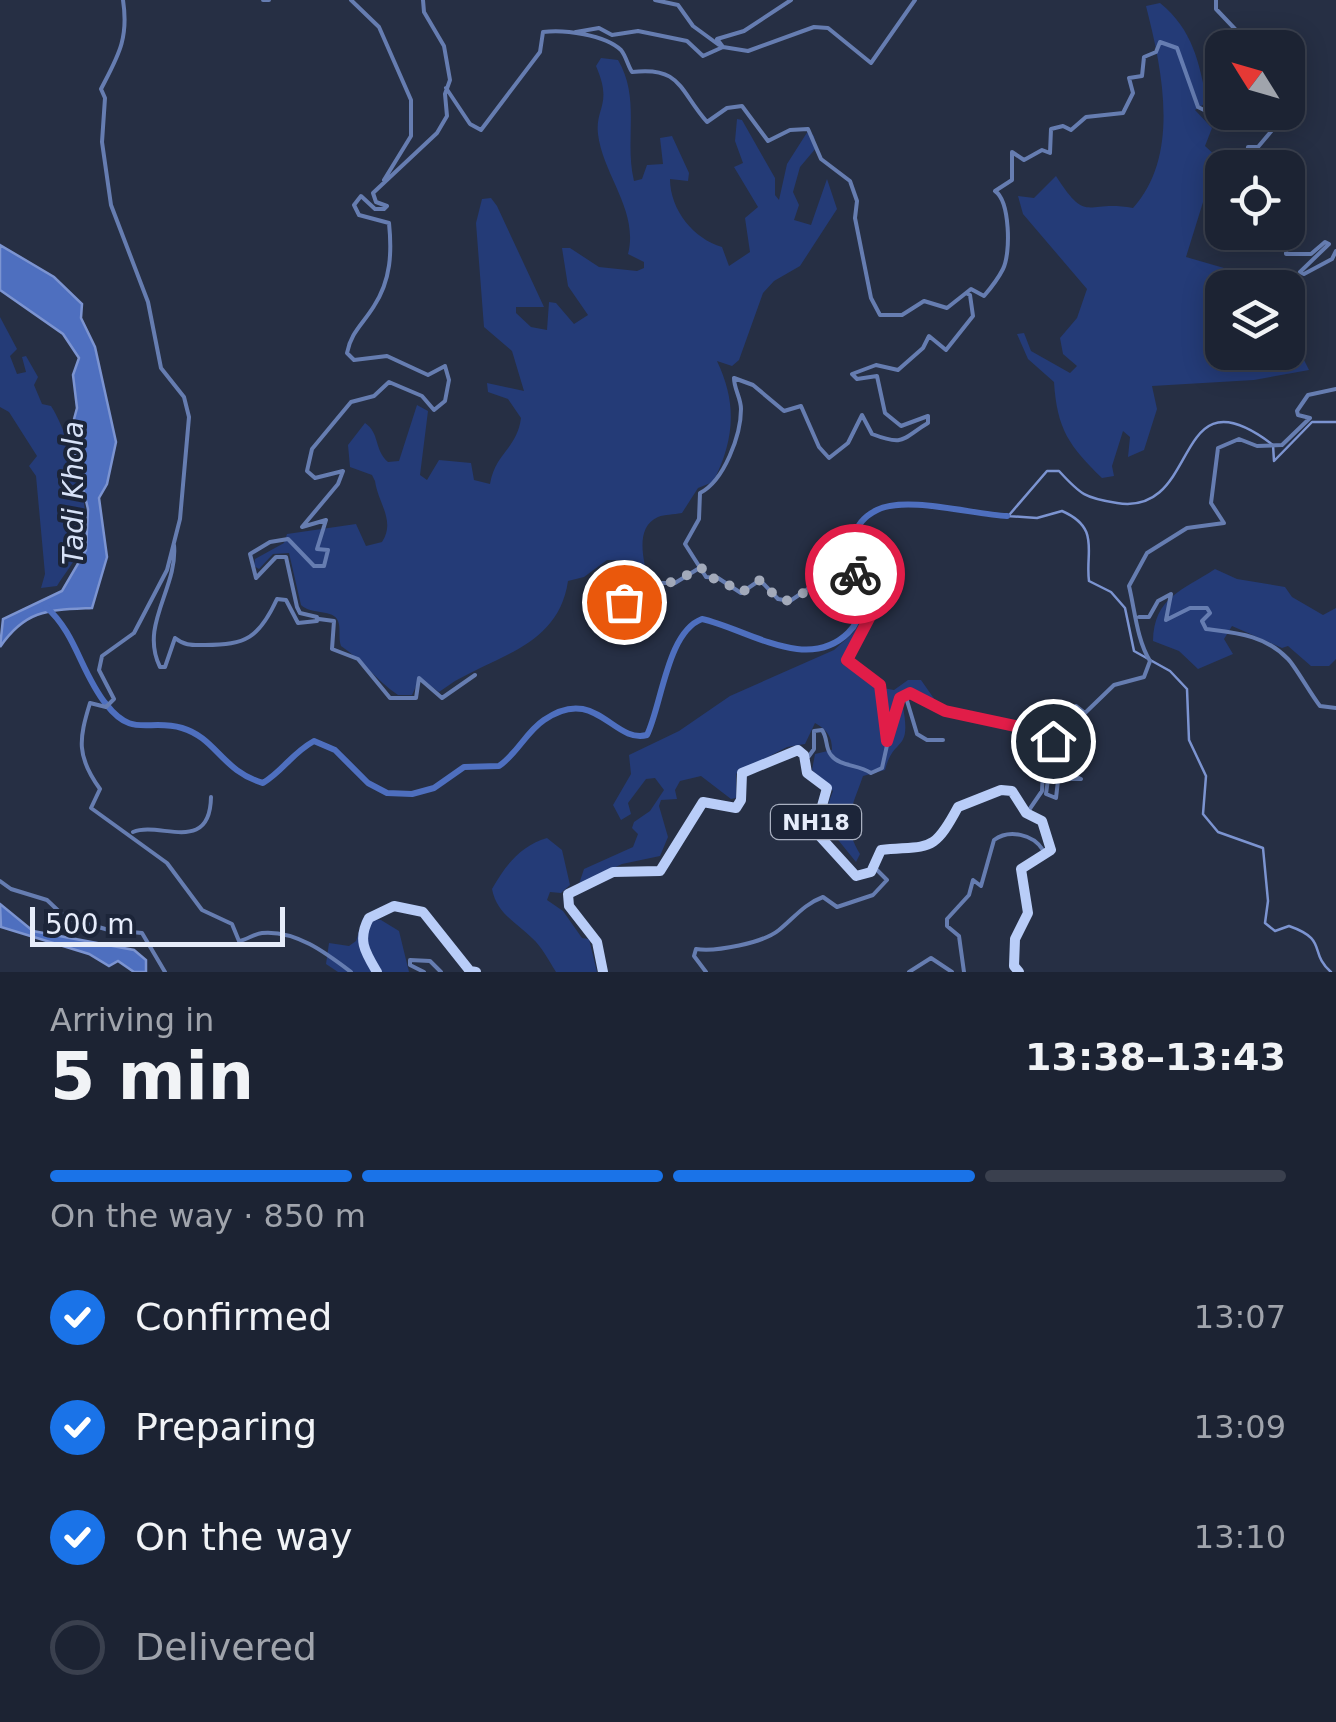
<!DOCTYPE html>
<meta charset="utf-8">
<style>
:root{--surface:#1c2333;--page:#292f3f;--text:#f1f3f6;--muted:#a0a4ac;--line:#3a404e;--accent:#1a73e8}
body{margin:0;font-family:"DejaVu Sans",sans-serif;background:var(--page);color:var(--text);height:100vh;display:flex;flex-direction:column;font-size:38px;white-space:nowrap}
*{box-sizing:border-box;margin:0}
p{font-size:32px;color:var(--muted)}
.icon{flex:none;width:55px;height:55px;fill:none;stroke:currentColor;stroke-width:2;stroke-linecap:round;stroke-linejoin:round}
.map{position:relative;height:972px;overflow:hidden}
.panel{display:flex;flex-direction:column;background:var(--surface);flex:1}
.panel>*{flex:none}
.needle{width:65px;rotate:307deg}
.controls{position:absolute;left:1205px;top:30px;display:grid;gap:20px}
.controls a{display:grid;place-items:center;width:100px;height:100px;border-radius:20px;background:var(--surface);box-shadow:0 5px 25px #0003,0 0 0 2px var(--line);font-size:50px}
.scale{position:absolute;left:30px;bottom:25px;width:255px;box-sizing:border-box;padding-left:10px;border:5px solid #e6ecfa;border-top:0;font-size:28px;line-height:35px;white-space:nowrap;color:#e6ecfa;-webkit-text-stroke:8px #1c2539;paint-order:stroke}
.pin{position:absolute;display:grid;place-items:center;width:85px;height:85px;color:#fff;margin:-42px;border:5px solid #fff;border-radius:50%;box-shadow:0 2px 10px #0007}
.courier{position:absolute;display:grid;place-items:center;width:100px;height:100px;margin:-50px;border:8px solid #e11d48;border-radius:50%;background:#fff;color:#222;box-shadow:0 2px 12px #0007}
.headline em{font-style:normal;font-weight:600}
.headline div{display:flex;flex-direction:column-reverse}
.headline{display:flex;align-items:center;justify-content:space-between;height:170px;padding:0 50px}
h1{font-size:65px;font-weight:600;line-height:75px}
.bar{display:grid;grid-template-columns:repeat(4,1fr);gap:15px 10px;align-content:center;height:120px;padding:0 50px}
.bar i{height:12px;border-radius:8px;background:var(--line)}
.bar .on{background:var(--accent)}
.bar p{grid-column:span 4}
ol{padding:0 50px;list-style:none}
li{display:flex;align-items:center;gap:30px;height:110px}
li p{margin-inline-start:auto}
li .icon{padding:10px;border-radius:50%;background:var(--accent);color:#fff;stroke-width:4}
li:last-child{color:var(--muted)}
li i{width:55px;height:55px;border:5px solid var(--line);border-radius:50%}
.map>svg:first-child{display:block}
</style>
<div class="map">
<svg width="1336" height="972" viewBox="0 0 1336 972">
<rect width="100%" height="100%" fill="#262f44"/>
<path fill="#243b77" d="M1160,3C1193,30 1199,62 1207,102L1195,110L1212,128L1205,146L1217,157L1186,257L1262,279L1267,287L1222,288V352H1288V328L1309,370L1254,380L1152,386L1157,409L1144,450L1128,457L1130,437L1123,431L1112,466L1114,476L1102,478C1069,446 1057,429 1054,382L1028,359L1017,334L1024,333L1031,351L1070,373L1077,366L1063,354L1060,338L1077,318L1087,289L1023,214L1018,196L1034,198L1056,176C1088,226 1085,199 1133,208C1181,155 1162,69 1146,6Z
M601,58L618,60C641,99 624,140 634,181L642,179L647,165L663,164L660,138L672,136L689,173L688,181L670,179C670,210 694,239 722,247L729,266L750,252L745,218L758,207L734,167L743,163L735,141L737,119L742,120L775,178V195L779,200L787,164L808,131L814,136L816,148L800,167L793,192L799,205L794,220L811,225L827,179L837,209L800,266L774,281L763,293L739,360L732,366L717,361C737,403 735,439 713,482L698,488L682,513C673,515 665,514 658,517C635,527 643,559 648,578H641L633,560H607L584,577L568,581C559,643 503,654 455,681L439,692L420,678L412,695H398C376,680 362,660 341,646C338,638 341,628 338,621C334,609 311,615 301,605L289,553L273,554L259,569L254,566L255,559L284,543L287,534L356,524L366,546L382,542C396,521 378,503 375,481L372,475L350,467L348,445L365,423C380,433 374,450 388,462L399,461L417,405L428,411L420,475L427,480L439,460L471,463L474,480L490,484C495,453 517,449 521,418L508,399L488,392L487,383L524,391L512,351L484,327L476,223L482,199L491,198L497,206L544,307H516V313L531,327L547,330L549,302L556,303L574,324L588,315L568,286L562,248H570L599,267L637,271L644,268V262L628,254C639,211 603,175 598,134C595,107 613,105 596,66Z
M0,317L17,349L10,356L17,374L26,372L22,357L26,356L38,377L34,385L42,404L51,406C67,430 88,500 86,529C85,549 67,570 57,586L41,588L45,574L36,476L29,466L37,456L9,412L0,407Z
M1215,569L1237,579L1285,587L1292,597L1323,615L1336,608V659L1329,666H1311L1288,646L1282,648L1232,626L1224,639L1233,654L1198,669L1179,651L1153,641C1154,597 1182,591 1215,569Z
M872,602L841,663L877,687L894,690L908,680H921L935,700L915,692L897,699L902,702C913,755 894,734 885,770L863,776C852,808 841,823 860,854L856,862L822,820L833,791L812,770L815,754L832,750C832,736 827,730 815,723L805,744L787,747L736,774V798L731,799L701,776L680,781L675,790L677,799L661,800L659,806L668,837L660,856L622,864L579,884L584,869L633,847L638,834L632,828L634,822L650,811L664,790L655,778L646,779L628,803L631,814L621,820L613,805L631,774L629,755L679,731L730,696L834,650L853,633Z
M547,838L562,850L570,885L561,893L550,892L547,900L563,911L582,938L589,939L597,972H556C549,961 542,947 532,938C515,921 497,914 492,889C505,866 520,846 547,838Z
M363,918L381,920L399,931L409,972H338L326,964L329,943L349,946L356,941Z"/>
<path fill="#4e6fbf" stroke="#7c94d1" stroke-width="2.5" d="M0,245L54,277L82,304L81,318L95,347L116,442L107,484L99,498L107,557L92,608C49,610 26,609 0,647L3,619L62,591L86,550L88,509L70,434L77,408L73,375L79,358L63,334L0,290Z
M0,904L33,931L134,950L146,960V972H134L118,961L109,966L89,954L1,927Z"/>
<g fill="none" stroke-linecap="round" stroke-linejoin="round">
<path stroke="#7c94d1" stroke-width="2.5" d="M1010,514L1047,471H1059C1081,495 1085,498 1117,503C1203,517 1170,366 1273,445L1274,461L1312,422H1336
M1007,516L1037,518L1062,511C1101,528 1085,552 1089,581L1111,592L1125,608L1134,651L1170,671L1187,689L1189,740L1206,776L1203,814L1218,832L1263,848L1268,901L1265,923L1275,931L1289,926C1329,940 1308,952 1331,972"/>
<path stroke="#4e6fbf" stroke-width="6" d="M46,607C76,633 81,673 106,704C133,739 148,718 182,728C216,738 222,771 263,783C284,770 291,754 314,741L335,750L368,783L387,793L412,794L434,788L464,767L499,766C517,754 526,732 544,720C596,684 613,744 647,735C662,704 667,632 702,619C747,629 807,673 848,633C887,595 822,537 877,510C906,495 975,515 1007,516"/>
<path stroke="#667db1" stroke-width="4" d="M123,0C129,39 118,56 101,89L105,98L102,142L111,205L148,302L161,368L184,397L189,417L180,519L167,570L134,633L102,656L99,670L114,699L106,707L90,703C79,739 76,756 100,789L91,808L167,863L202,910L232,924L239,941C246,940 254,934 262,933C296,930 326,953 351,972
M263,0H269
M351,0L379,27L411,100V136L384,180
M655,0L678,5L693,26L719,45
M1216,0V9L1253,48
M576,32L599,28L612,35L638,31L687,41L703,56L723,47L748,51L814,27L828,28L871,63L915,0
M723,47L717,39L744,31L791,0
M446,88L470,124L481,130L540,52L543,32C564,29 605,35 621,50C626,56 628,66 632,72C681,66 679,90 707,122L727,108L742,106L768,141L790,130L808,129L821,159L850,181L857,201L855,218L871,298L880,315H902L924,301L947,308L966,293L970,295L973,316L946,350L929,336L923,348L898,370L876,365L852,374L857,379L877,376L885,413L901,426L928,416V423C902,438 906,447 872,434L862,415L848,443L829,458L819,447L801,406L784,411L753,385L734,378C734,389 741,398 741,409C741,435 724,481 700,493L699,519L685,544L706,577L718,578L741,593L760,580L778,599L790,601L827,576L847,571L867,581L884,580L883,598L847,660L879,685L887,741
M1229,112L1215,117L1256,128L1266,112
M1246,168L1248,147H1258L1274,128V112
M1222,187L1212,199L1215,204L1222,197
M1288,224L1286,254H1311L1325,242L1329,244L1300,272L1304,274L1332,259L1336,251
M966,293L971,289L984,296C990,289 999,277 1003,269C1011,253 1010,201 995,191L1012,180V152L1024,160L1042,150L1050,153L1051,129L1063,126L1071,130L1086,117L1123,113L1133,93L1129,78L1142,76L1144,57L1156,52L1160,42L1177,48L1198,107L1208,112L1222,106
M174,545C178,588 139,625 160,667H165L175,638C185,646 192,645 205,645C246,645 259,638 277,599L286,600L298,623L317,621V617L300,613L297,607L286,557H276L256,578L250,554L270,542L288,539L314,566H324L328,550L317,549L326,520L302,527L338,484L343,471L315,478L307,471L312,449L351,402L374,396L389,382L422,396L434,410L445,401L449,380L445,366L428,375L387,356L354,360L347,353C351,332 363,324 374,306C391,280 392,252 389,223L359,215L354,205L361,196L375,209H384L387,206L376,202L373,193L437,133L447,116L445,94L450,80L444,46L424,12L423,0
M620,591L624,601H637L657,583H675L701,567
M1139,617H1149L1158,601L1171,594L1166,620L1190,608H1207L1210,613L1202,621L1206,629C1237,633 1265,635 1288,659C1295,666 1310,693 1320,706L1336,708
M319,619L334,621L332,649L358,659L390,698H416L419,678L442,698L475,675
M905,694L917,734L927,740H943
M1024,728L1037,740H1064L1071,748L1070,774L1081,779H1063L1059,772L1056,798L1046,794L1049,772L1043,770L1042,791L1029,810
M809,756L814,749V731L822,730C828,738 825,748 831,755C840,767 858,764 871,773L882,768L895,709L905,694L925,697L961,716L1029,727L1037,733L1067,726L1076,706L1085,713L1114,685L1144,677L1150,661C1137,640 1135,611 1129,586L1147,553L1187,528L1224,523L1211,503L1218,448L1239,439L1257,446L1282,445L1310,418L1298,415L1297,411L1308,395L1336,389
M133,832C160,821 210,855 211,797
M0,881L11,889L47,900L66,918L109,930L142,933L165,972
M424,972L410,965V960L430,961L441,972
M706,972L694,956L696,949C716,952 763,943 779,930C794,918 804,904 823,897L837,907L873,895L887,880L876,869
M909,972L931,958L952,972
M964,972L959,936L947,926V919L969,895L973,880L981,886L994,840C1009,829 1033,834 1043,850"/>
<path stroke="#b9cdf8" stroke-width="10" d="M377,972C365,952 357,940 369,918L394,906L423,912L470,971L476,972
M603,972L597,942L569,906L568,894L613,872L660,871L703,802L736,808L741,800L742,773L798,750L804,755L807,773L827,788L815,831L856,876L871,872L881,850C930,845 933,854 958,807L1001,790L1012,791L1026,813L1042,821L1051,850L1021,869L1028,913L1015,939L1014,966L1019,972"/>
</g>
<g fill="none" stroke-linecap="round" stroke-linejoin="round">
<path stroke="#a3aaba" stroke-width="10" stroke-dasharray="0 18" d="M624,602L644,598L657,583L675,582L701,567L708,579L718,578L741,593L760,580L778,599L790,601C812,591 829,564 855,574"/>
<path stroke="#e11d48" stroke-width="12" d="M855,574L887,584L847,660L880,685L887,741L900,698L910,693L945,711L1024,728L1037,740L1053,741"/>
</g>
<g text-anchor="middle" stroke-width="8" stroke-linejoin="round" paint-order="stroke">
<rect fill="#1c2539" stroke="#a9b0c0" stroke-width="2.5" x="771" y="805" width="90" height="34" rx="8"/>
<g font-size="22" font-weight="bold" fill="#e6ecfa">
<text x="816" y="830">NH18</text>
</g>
<g font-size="28" font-style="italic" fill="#d6e1f7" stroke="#1c2539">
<text transform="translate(73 493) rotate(-90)" y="10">Tadi Khola</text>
</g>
</g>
</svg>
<div class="controls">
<a><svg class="needle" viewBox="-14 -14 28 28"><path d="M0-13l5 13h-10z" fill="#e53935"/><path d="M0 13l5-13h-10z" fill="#a0a4ac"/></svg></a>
<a><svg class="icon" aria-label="locate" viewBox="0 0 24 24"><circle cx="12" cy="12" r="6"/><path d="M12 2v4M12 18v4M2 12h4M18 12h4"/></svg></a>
<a><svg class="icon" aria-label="layers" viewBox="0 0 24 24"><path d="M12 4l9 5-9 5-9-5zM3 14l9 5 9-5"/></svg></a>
</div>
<div class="scale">500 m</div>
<div class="pin" style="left:624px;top:602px;background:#ea580c"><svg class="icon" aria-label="bag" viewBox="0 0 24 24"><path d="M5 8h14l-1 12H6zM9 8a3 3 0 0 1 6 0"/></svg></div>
<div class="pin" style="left:1053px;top:741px;background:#1f2937"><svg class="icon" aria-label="home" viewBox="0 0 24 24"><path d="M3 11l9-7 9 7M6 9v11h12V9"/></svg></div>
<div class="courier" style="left:855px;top:574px"><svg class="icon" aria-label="bike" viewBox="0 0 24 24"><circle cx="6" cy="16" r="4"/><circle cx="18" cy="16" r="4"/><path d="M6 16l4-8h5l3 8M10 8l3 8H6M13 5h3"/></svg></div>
</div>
<section class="panel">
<div class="headline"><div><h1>5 min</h1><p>Arriving in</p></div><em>13:38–13:43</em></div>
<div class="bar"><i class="on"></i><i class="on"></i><i class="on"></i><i></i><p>On the way · 850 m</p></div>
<ol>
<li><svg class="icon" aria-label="check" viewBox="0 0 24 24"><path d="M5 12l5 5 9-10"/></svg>Confirmed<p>13:07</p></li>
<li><svg class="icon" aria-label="check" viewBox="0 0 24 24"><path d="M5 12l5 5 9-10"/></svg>Preparing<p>13:09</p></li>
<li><svg class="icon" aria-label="check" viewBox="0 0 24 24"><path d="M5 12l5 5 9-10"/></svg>On the way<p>13:10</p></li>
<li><i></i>Delivered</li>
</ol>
</section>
